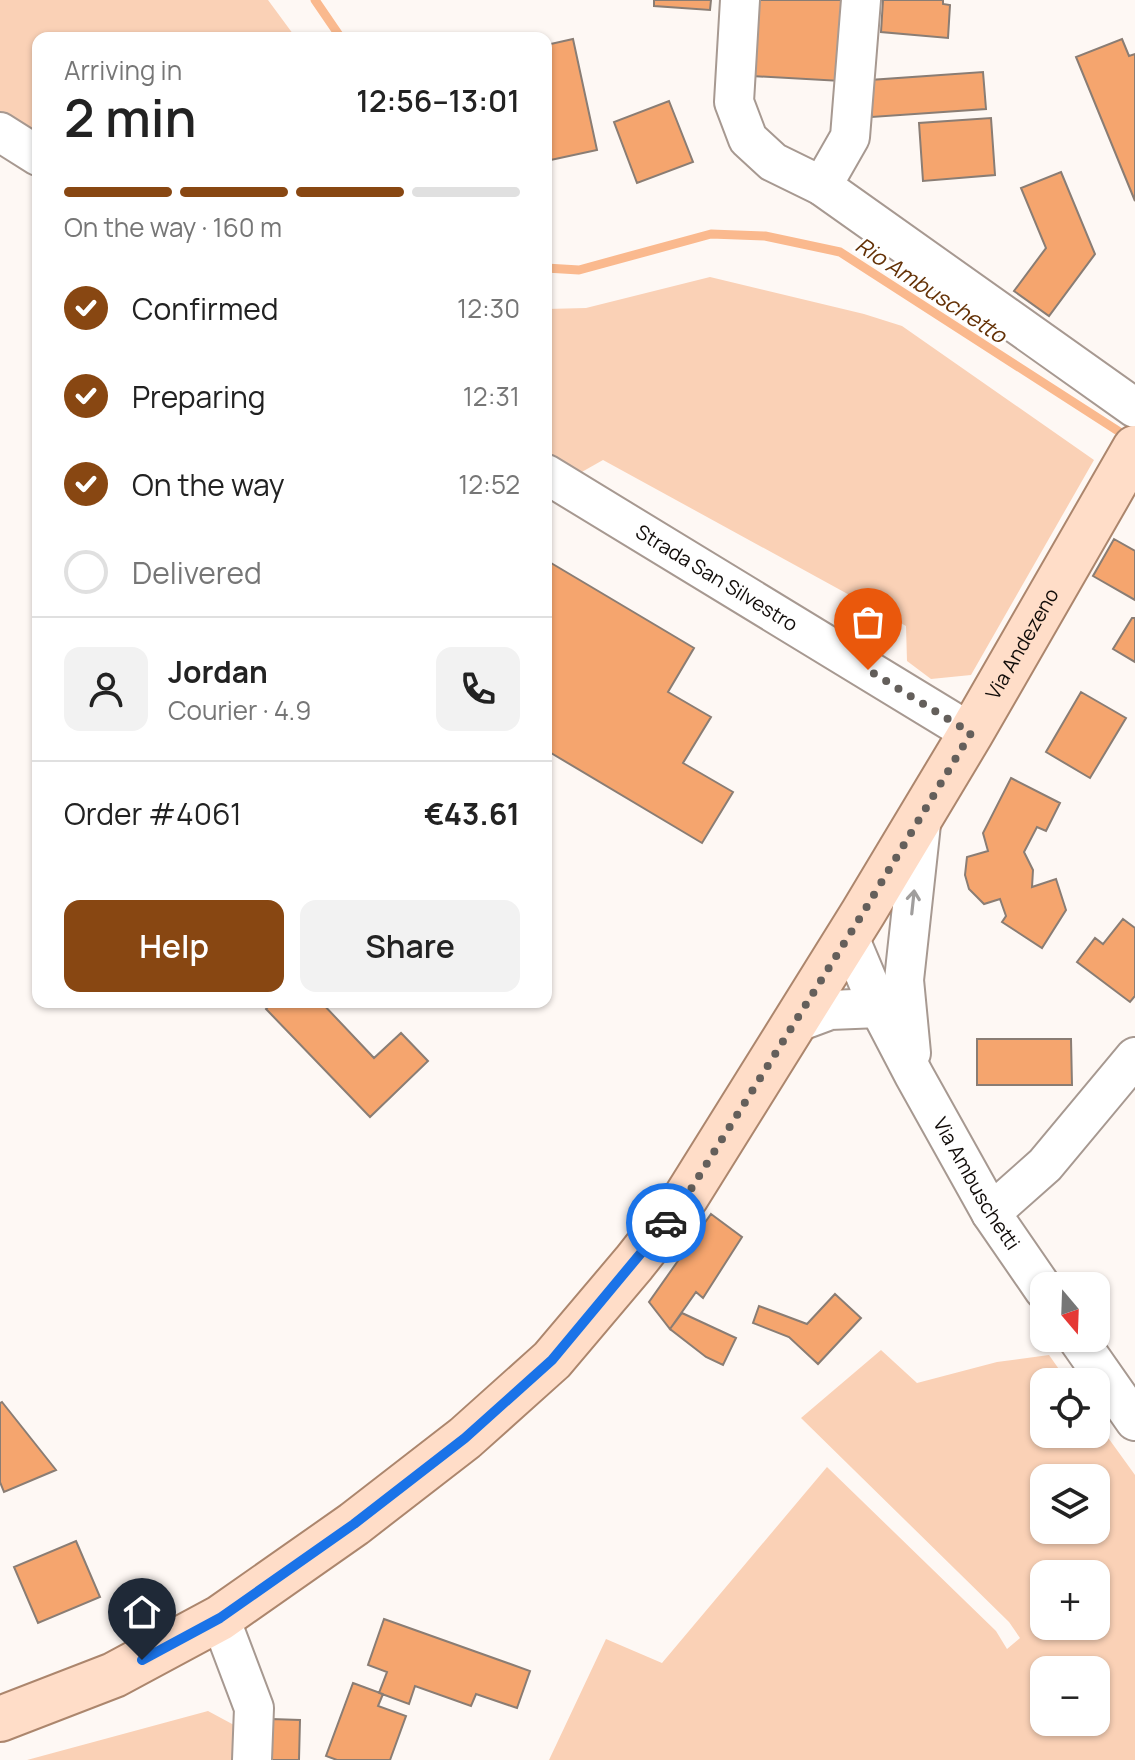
<!DOCTYPE html>
<meta charset="utf-8">
<style>
:root{--surface:#fff;--page:#f2f2f2;--text:#222;--muted:#767676;--line:#e0e0e0;--accent:#884712}
body{margin:0;font-family:Manrope,sans-serif;background:var(--page);color:var(--text);height:100vh;display:flex;flex-direction:column;font-size:30px;white-space:nowrap}
*{box-sizing:border-box;margin:0}
p{font-size:26px;color:var(--muted)}
.icon{flex:none;width:44px;height:44px;fill:none;stroke:currentColor;stroke-width:2;stroke-linecap:round;stroke-linejoin:round}
.map{position:relative;flex:1;overflow:hidden}
.side{position:absolute;left:32px;top:32px;width:520px;height:976px;display:flex;flex-direction:column;background:var(--surface);border-radius:16px;box-shadow:0 2px 6px #0004}
.side>*{flex:none}
.needle{width:52px;rotate:161deg}
.controls{position:absolute;left:1030px;top:1272px;display:grid;gap:16px}
.controls a{display:grid;place-items:center;width:80px;height:80px;border-radius:16px;background:var(--surface);box-shadow:0 2px 6px #0004;font-size:40px}
.pin{position:absolute;display:grid;place-items:center;width:68px;height:68px;color:#fff;margin:-82px -34px;border-radius:50% 50% 50% 0;rotate:-45deg;box-shadow:0 0 8px #0007}
.pin .icon{rotate:45deg}
.courier{position:absolute;display:grid;place-items:center;width:80px;height:80px;margin:-40px;border:6px solid #1a73e8;border-radius:50%;background:#fff;color:#222;box-shadow:0 2px 10px #0007}
.head em{font-style:normal;font-weight:600}
.head div{display:flex;flex-direction:column-reverse}
.head{display:flex;align-items:center;justify-content:space-between;height:136px;padding:0 32px}
h1{font-size:52px;font-weight:600;line-height:60px}
.bar{display:grid;grid-template-columns:repeat(4,1fr);gap:12px 8px;align-content:center;height:96px;padding:0 32px}
.bar i{height:10px;border-radius:6px;background:var(--line)}
.bar .on{background:var(--accent)}
.bar p{grid-column:span 4}
.line{display:flex;align-items:center;gap:20px;padding:0 32px;border-top:2px solid var(--line)}
.line div{flex:1}
.round{display:grid;place-items:center;flex:none;width:84px;height:84px;border-radius:16px;background:var(--page)}
ol{padding:0 32px;list-style:none}
li{display:flex;align-items:center;gap:24px;height:88px}
li p{margin-inline-start:auto}
li .icon{padding:8px;border-radius:50%;background:var(--accent);color:#fff;stroke-width:4}
li:last-child{color:var(--muted)}
li i{width:44px;height:44px;border:4px solid var(--line);border-radius:50%}
.primary-button{display:flex;gap:16px;margin-top:auto;padding:16px 32px}
.primary-button a{flex:1;height:92px;border-radius:16px;background:var(--accent);color:#fff;font-size:32px;font-weight:600;line-height:92px;text-align:center}
.primary-button a+a{background:var(--page);color:var(--text)}
.map>svg:first-child{display:block}
</style>
<div class="map">
<svg width="1135" height="1760" viewBox="0 0 1135 1760">
<rect width="100%" height="100%" fill="#fef8f4"/>
<path fill="#fad1b6" fill-rule="evenodd" d="M0,0H268L296,38H38V139L0,115Z
M710,277L864,314L902,326L1094,460L971,675L931,679L907,661L906,626L603,460L580,473L546,454V309L586,308Z
M881,1350L917,1383L997,1362L1049,1355L1068,1382H1044V1434H1096V1421L1135,1475V1760H549L606,1639L662,1663L827,1467L996,1631L1007,1649L1020,1638L1009,1622L801,1418ZM1096,1478V1530H1044V1478ZM1096,1574V1626H1044V1574ZM1044,1670H1096V1722H1044Z
M208,1711L234,1725V1760H27Z"/>
<g fill="none" stroke-linecap="round" stroke-linejoin="round">
<path stroke="#fab98e" stroke-width="9" d="M315,0L341,38
M546,268L579,270L711,234L765,236L840,252L1129,438"/>
</g>
<path fill="#f5a56e" stroke="#8a7d74" stroke-width="2" d="M654,0H711L710,10L654,6Z
M757,0H846L841,81L752,76Z
M883,0H943V4L950,5L948,38L881,32Z
M573,39L597,150L546,161V45Z
M1122,39L1129,56L1135,54V201L1076,57Z
M983,72L986,109L872,117L870,80Z
M669,101L693,162L637,183L614,122Z
M991,118L995,175L923,181L919,123Z
M1061,172L1095,254L1049,316L1014,291L1046,248L1021,188Z
M1114,539L1135,551V600L1093,576Z
M546,560L694,648L668,692L711,717L683,763L733,792L702,843L546,750Z
M1132,618H1135V662L1113,649Z
M1081,692L1126,718L1090,778L1046,752Z
M1011,778L1060,803L1046,831L1037,827L1024,852L1033,870L1032,887L1056,879L1066,910L1042,948L1002,922L1006,916L1000,899L984,904L969,889L965,875L967,857L988,851L983,833Z
M1123,919L1135,928V996L1130,1002L1077,962L1095,938L1103,944Z
M273,1002H321L374,1058L401,1033L428,1061L370,1117L266,1009Z
M977,1039H1071L1072,1085H977Z
M711,1214L742,1237L703,1298L696,1292L670,1329L649,1302Z
M835,1294L861,1318L818,1364L789,1337L753,1323L759,1306L807,1324Z
M682,1313L736,1338L723,1365L706,1357L670,1329Z
M2,1402L56,1470L4,1492L0,1482V1403Z
M76,1541L100,1597L38,1623L14,1567Z
M384,1619L530,1671L517,1708L476,1694L471,1706L415,1686L409,1704L379,1693L387,1672L368,1665Z
M353,1683L383,1694L378,1706L406,1716L390,1760H337L326,1756Z
M271,1719L300,1720L299,1760H270Z"/>
<g fill="none" stroke-linecap="round" stroke-linejoin="round">
<defs>
<g id="minor">
<path d="M740,0L734,102L748,139L773,162L822,186L1135,408"/>
<path d="M0,132L38,156"/>
<path d="M822,186L850,137L861,0"/>
<path id="s1" d="M546,474L971,733"/>
<path id="s2" d="M849,937L879,1008L914,1075L991,1213L1044,1290"/>
<path d="M795,1023L830,1010L879,1008"/>
<path d="M911,1053L904,980L922,815"/>
<path d="M991,1213L1045,1165L1135,1057"/>
<path d="M1077,1338L1135,1421"/>
<path d="M220,1618L254,1708L252,1760"/>
</g>
<g id="major">
<path id="s3" d="M0,1719L114,1675L220,1618L354,1524L465,1438L552,1360L634,1263L686,1197L863,913L971,733L1135,448"/>
</g>
</defs>
<use href="#minor" stroke="#a79991" stroke-width="42"/>
<use href="#major" stroke="#ac866d" stroke-width="48"/>
<use href="#minor" stroke="#fff" stroke-width="38"/>
<use href="#major" stroke="#ffddc8" stroke-width="44"/>
</g>
<defs><path id="oneway-shaft" d="M-6 0H5M1.5-3L5.5 0L1.5 3" fill="none" stroke-width="1.6" stroke-linecap="round" stroke-linejoin="round" transform="scale(2)"/></defs>
<use stroke="#a09e9d" href="#oneway-shaft" transform="translate(913 902) rotate(-84)"/>
<g fill="none" stroke-linecap="round" stroke-linejoin="round">
<path stroke="#645f5b" stroke-width="8" stroke-dasharray="0 14.4" d="M666,1223L686,1197L863,913L971,733L868,670"/>
<path stroke="#1a73e8" stroke-width="10" d="M142,1660L220,1618L354,1524L465,1438L552,1360L666,1223"/>
</g>
<g text-anchor="middle" stroke-width="6" stroke-linejoin="round" paint-order="stroke">
<g font-size="20" fill="#110c09" stroke="#fff">
<text dy="7" stroke="none"><textPath href="#s1" startOffset="200">Strada San Silvestro</textPath></text>
<text dy="7" stroke="none"><textPath href="#s3" startOffset="1522">Via Andezeno</textPath></text>
<text dy="7" stroke="none"><textPath href="#s2" startOffset="278">Via Ambuschetti</textPath></text>
</g>
<g font-size="22" font-style="italic" fill="#643106" stroke="#fff">
<text transform="translate(931 290) rotate(33)" y="8">Rio Ambuschetto</text>
</g>
</g>
</svg>
<div class="controls">
<a><svg class="needle" viewBox="-14 -14 28 28"><path d="M0-13l5 13h-10z" fill="#e53935"/><path d="M0 13l5-13h-10z" fill="#767676"/></svg></a>
<a><svg class="icon" aria-label="locate" viewBox="0 0 24 24"><circle cx="12" cy="12" r="6"/><path d="M12 2v4M12 18v4M2 12h4M18 12h4"/></svg></a>
<a><svg class="icon" aria-label="layers" viewBox="0 0 24 24"><path d="M12 4l9 5-9 5-9-5zM3 14l9 5 9-5"/></svg></a>
<a>+</a>
<a>−</a>
</div>
<div class="pin" style="left:868px;top:670px;background:#ea580c"><svg class="icon" aria-label="bag" viewBox="0 0 24 24"><path d="M5 8h14l-1 12H6zM9 8a3 3 0 0 1 6 0"/></svg></div>
<div class="pin" style="left:142px;top:1660px;background:#1f2937"><svg class="icon" aria-label="home" viewBox="0 0 24 24"><path d="M3 11l9-7 9 7M6 9v11h12V9"/></svg></div>
<div class="courier" style="left:666px;top:1223px"><svg class="icon" aria-label="car" viewBox="0 0 24 24"><path d="M5 17H2v-5l4-1 3-4h7l3 4 3 1v5h-3M9 17h6M6 11h13"/><circle cx="7" cy="17" r="2"/><circle cx="17" cy="17" r="2"/></svg></div>
<section class="side">
<div class="head"><div><h1>2 min</h1><p>Arriving in</p></div><em>12:56–13:01</em></div>
<div class="bar"><i class="on"></i><i class="on"></i><i class="on"></i><i></i><p>On the way · 160 m</p></div>
<ol>
<li><svg class="icon" aria-label="check" viewBox="0 0 24 24"><path d="M5 12l5 5 9-10"/></svg>Confirmed<p>12:30</p></li>
<li><svg class="icon" aria-label="check" viewBox="0 0 24 24"><path d="M5 12l5 5 9-10"/></svg>Preparing<p>12:31</p></li>
<li><svg class="icon" aria-label="check" viewBox="0 0 24 24"><path d="M5 12l5 5 9-10"/></svg>On the way<p>12:52</p></li>
<li><i></i>Delivered</li>
</ol>
<div class="line" style="height:144px"><a class="round"><svg class="icon" aria-label="person" viewBox="0 0 24 24"><circle cx="12" cy="8" r="4"/><path d="M4 21q1-7 8-7t8 7"/></svg></a><div><b>Jordan</b><p>Courier · 4.9</p></div><a class="round"><svg class="icon" aria-label="phone" viewBox="0 0 24 24"><path d="M5 4h4l2 5-3 2q2 4 5 5l2-3 5 2v4C11 20 4 13 5 4z"/></svg></a></div>
<div class="line" style="height:104px"><div>Order #4061</div><b>€43.61</b></div>
<div class="primary-button"><a>Help</a><a>Share</a></div>
</section>
</div>
